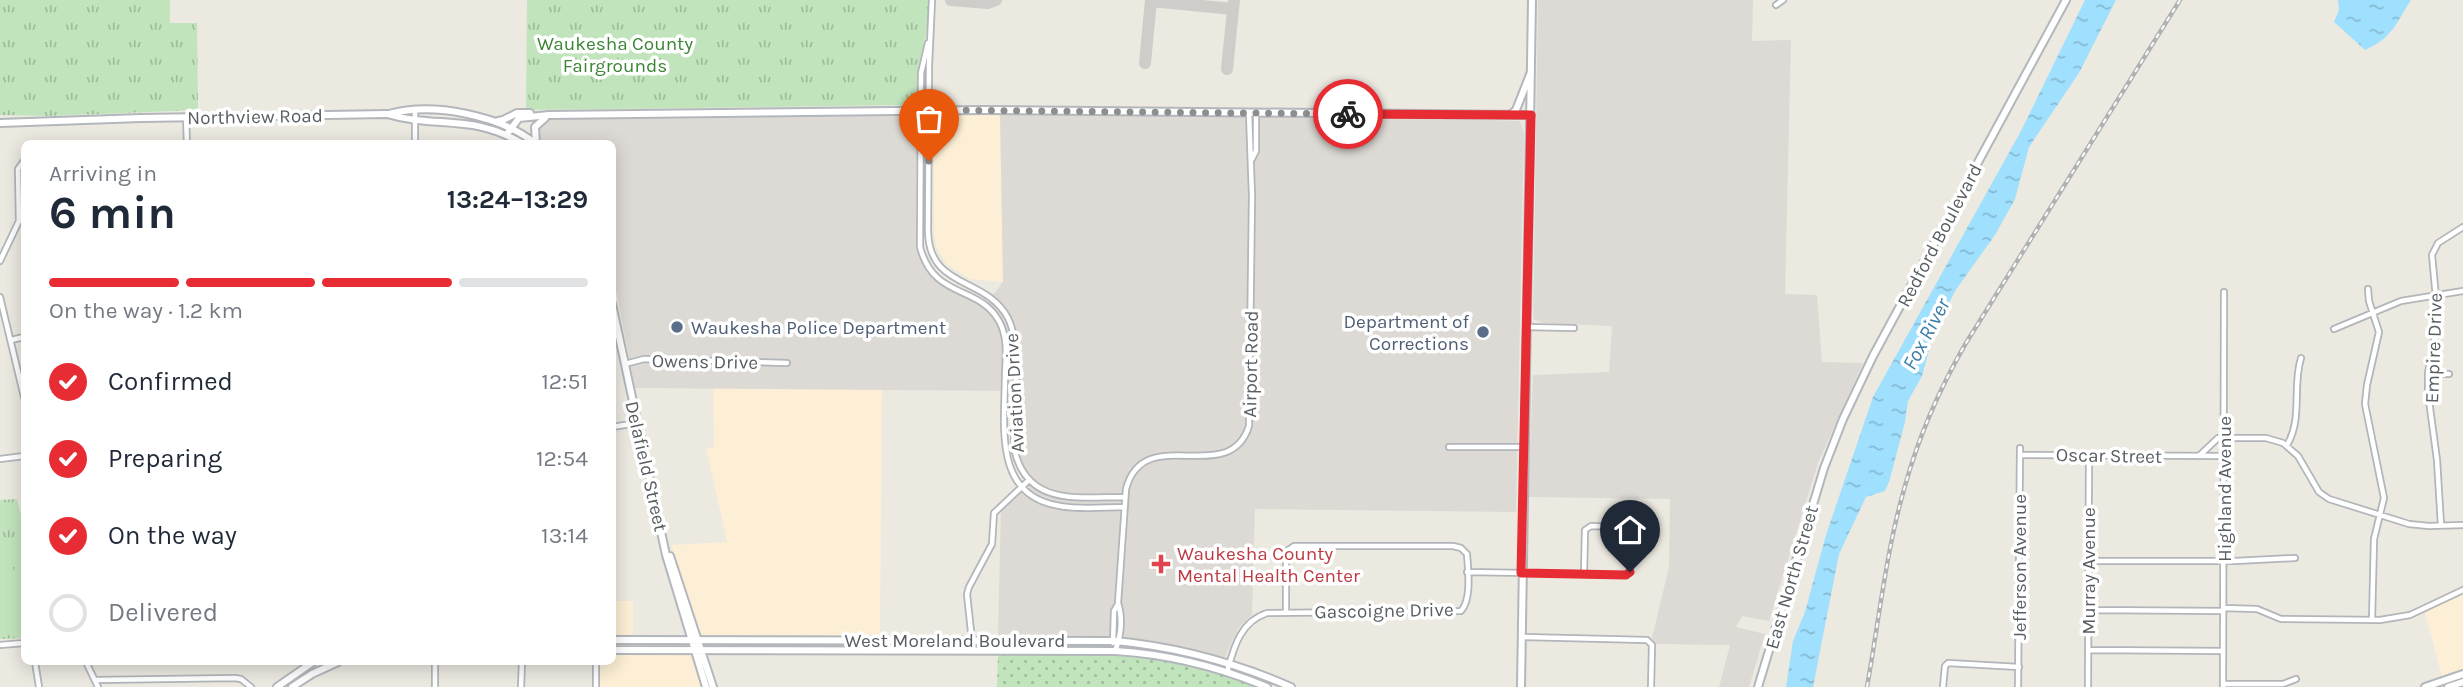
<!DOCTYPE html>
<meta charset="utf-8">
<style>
:root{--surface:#fff;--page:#f6f6f7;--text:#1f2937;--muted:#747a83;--line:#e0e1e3;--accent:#e72c33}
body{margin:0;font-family:Karla,sans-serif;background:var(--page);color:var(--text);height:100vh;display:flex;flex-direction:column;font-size:26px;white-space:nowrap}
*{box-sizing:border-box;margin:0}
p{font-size:23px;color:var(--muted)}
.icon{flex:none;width:38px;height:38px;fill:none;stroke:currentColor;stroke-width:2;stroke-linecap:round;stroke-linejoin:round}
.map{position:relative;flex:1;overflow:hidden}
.details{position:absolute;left:21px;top:140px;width:595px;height:525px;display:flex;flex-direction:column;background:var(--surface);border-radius:10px;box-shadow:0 4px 18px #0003}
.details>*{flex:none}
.pin{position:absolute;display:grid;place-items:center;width:60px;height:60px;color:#fff;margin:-72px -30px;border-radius:50% 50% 50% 0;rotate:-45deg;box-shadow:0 0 7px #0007}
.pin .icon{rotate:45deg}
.courier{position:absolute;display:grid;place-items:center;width:70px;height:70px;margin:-35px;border:5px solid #e72c33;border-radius:50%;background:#fff;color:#222;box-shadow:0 2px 9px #0007}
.headline em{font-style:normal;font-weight:700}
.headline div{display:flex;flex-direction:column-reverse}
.headline{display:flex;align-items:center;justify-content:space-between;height:119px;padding:0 28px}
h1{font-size:46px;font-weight:700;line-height:52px}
.bar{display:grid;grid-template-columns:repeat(4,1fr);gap:10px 7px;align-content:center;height:84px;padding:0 28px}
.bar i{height:9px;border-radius:5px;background:var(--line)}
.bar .current{background:var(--accent)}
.bar p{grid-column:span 4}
ol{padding:0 28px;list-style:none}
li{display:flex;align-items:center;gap:21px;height:77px}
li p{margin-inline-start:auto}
li .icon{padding:7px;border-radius:50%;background:var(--accent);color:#fff;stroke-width:4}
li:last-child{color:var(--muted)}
li i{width:38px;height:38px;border:4px solid var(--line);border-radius:50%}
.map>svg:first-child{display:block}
</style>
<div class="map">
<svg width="2463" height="687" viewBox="0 0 2463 687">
<defs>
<pattern id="grass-dots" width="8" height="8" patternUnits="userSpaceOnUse" patternTransform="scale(1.75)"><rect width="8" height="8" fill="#c2e4bd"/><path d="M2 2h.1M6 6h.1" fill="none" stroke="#a1bc9d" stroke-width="1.8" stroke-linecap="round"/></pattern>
<pattern id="park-tufts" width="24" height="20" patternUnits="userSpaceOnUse" patternTransform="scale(1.75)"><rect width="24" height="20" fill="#c2e4bd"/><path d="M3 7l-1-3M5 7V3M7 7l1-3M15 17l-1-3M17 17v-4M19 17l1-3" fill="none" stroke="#a1bc9d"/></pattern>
<pattern id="water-ripples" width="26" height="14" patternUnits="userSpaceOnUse" patternTransform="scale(1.75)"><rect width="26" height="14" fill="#9fe0fe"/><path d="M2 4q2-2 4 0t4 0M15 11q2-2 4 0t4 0" fill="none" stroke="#85b9d1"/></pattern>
</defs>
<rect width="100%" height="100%" fill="#ece9e1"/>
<path fill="#fdefd5" d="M934,115H1000L1003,282L970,279L946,264L936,246L934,233Z
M713,388L882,390L880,636L716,637L702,635L671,545L727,542L706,448L714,447Z
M2463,593V671L2442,677L2425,612Z
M612,601H633V637H613Z
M613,652L691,653L702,687H598L599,662H612Z"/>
<path fill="#dddad5" d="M1538,0H1753L1752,41L1791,40L1785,294L1817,295L1822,362L1863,363L1818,463L1769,621L1742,616L1736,627L1765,634L1749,687H1719L1730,645L1654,644L1652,638L1669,567L1670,499L1528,497L1533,375L1609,372L1612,326L1544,323L1533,319Z
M1000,112H1093L1123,115L1180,114L1267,117L1287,115L1378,116L1520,121L1524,132L1516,512L1255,509L1252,615L1238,628L1225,657L1139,640L1083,636L998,637L1001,508L1032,479L1021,463L1019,455L1017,391L635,388L613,275L612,144L542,143L538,140L536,127L544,120L555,119L913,115L917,124L916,233L918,252L926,267L937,282L951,291L984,306L1003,282Z"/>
<path fill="url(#grass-dots)" d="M998,654C1048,654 1098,652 1148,657C1185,662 1221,674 1256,687H997Z"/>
<path fill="url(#park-tufts)" d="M0,0H170V23H197L198,110L49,116L0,115Z
M527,0H929L928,26L918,68L916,100L908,105L526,110Z
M17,499L24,527V638L0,639V500Z"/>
<path fill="#c2e4bd" d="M8,558L11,561L24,607V620L0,623V560Z"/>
<path fill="url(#water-ripples)" d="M2085,0H2116L2079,73L2029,147L2015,199L1995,235L1955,291L1933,336L1922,376L1908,401L1905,422L1889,482L1885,491L1866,497L1839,554L1813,687H1786L1793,641L1805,612L1826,535L1873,397L2021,131Z
M2338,0H2411C2395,25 2393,37 2365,50L2334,22L2339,10Z"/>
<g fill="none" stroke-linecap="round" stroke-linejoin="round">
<path stroke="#cecdca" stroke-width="12" d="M951,0L988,3L996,0
M1151,1L1233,9
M1145,63L1151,0
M1227,69L1234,0"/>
<defs>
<path id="street" d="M932,0L929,65L928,231C929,290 986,276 1008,318C1023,348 1013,412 1014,448C1026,507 1079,497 1125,497
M1776,5L1783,0
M928,43L921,73L920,247C934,300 978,284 999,321C1008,337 1006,356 1005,374C1005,424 992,496 1060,506C1081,510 1104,507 1125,507
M415,111V144
M186,117L187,144
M1252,159L1256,151V113
M0,261L19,221L18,169L24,161
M2368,289L2369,301L2379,332L2367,385L2365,404L2384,498L2374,539L2372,620
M0,297L24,397
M1527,327L1574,328
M2334,329L2401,301L2463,291
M11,340L24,337
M625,364L644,359L787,363
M2428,373L2449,374
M612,427L637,423
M2287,445C2303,419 2292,386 2301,358
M1449,447H1523
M2020,455L2224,456
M2199,456L2218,438H2266L2283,443L2298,456L2319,492L2329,499L2409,524L2429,526L2463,525
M0,459L24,456
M2441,525L2437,460L2428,393V373L2438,319L2432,255L2438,243L2463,227
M1591,526L1624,527L1631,529L1630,572L1626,575L1584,574L1585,530Z
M2088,561H2235L2295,558
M1467,572L1584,574
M2223,608L2257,609L2281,619L2380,620L2410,615L2463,590
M2088,610L2223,611
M1521,637L1647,640L1652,645L1651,687
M1113,643L1114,611L1118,604
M0,645L24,643
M973,650L967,594L969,587L992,544L994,513L1029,480
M2088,650L2223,651
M1115,651C1121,637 1123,618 1118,603L1126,489C1144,421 1229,489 1249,426L1252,196L1249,113
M35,662L39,687
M86,662L98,687
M1227,672C1234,647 1240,622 1267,613L1461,611C1472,599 1468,570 1467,554L1461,548L1453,546H1294L1288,550L1286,557V611
M95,680L235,678L241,679L251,687
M2223,684H2283L2296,679
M435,687V662
M521,687L522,662
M596,687V662
M1943,687L1945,666L1948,663L2019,667
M2018,687L2020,448
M2088,687L2089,455
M2223,687L2224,292"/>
<path id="secondary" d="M389,114C433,102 500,115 536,144
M1510,115L1516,110L1531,72
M498,121L503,120L517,113H530
M0,123L141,118L387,114C437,129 472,113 523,144
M507,134L519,118L549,115L983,110L1531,115
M536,144L535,127L545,118
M612,304L666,555L706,687
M670,556L713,687
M612,640L1116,641C1177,647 1234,662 1291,687
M612,650L1115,651C1167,654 1219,667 1267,687
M277,687L313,662
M292,687L312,674L338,662
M1521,687C1523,458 1530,229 1532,0
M1758,687L1824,468L1843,419L1873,356L2066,0
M2425,687L2463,674
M2448,687L2463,682"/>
</defs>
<use href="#street" stroke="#b2b5b9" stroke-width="8"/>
<use href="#secondary" stroke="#b3b7bc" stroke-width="10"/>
<use href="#street" stroke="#fff" stroke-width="4.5"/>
<use href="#secondary" stroke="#fff" stroke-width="6"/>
<defs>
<path id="rail" d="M1867,687C1879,620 1886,551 1905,486C1919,435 1940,388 1966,343L2180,0"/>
</defs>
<use href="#rail" stroke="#b0b1b2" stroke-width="4.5"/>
<use href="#rail" stroke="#fff" stroke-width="2" stroke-dasharray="5" stroke-linecap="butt"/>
</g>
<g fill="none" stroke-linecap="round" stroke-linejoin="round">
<path stroke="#8c8f8e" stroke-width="7" stroke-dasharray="0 12.6" d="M929,161V110L1348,114"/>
<path stroke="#e72c33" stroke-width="9" d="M1348,114L1531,115L1521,573L1626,575L1630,572"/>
</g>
<g fill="#5c6f8a" stroke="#fff" stroke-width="2.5">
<circle cx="677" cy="327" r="7"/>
<circle cx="1483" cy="332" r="7"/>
</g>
<path fill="#e0444e" stroke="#fff" stroke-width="2.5" d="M1157.5 553.5h7v7h7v7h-7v7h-7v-7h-7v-7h7z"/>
<g text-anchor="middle" stroke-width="7" stroke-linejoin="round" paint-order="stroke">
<g font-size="19" fill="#3b8535" stroke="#fff">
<text x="615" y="50">Waukesha County<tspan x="615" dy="22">Fairgrounds</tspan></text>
</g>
<g font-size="19" fill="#595e62" stroke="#fff">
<text transform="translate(255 116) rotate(-1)" y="7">Northview Road</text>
<text transform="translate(1939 235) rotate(-62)" y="7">Redford Boulevard</text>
<text transform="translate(2433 348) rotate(-88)" y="7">Empire Drive</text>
<text transform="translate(705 361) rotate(1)" y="7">Owens Drive</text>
<text transform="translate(1250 364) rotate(-89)" y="7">Airport Road</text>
<text transform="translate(1014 393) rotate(-93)" y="7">Aviation Drive</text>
<text transform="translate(2109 455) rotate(1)" y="7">Oscar Street</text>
<text transform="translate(647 466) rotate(77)" y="7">Delafield Street</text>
<text transform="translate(2224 489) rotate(-90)" y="7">Highland Avenue</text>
<text transform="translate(2019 567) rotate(-90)" y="7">Jefferson Avenue</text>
<text transform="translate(2088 571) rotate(-90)" y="7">Murray Avenue</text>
<text transform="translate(1791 577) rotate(-74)" y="7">East North Street</text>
<text transform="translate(1384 610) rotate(-1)" y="7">Gascoigne Drive</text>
<text x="955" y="647">West Moreland Boulevard</text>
</g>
<g font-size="19" fill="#4e5e75" stroke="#fff" text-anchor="end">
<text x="1469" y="328">Department of<tspan x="1469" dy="22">Corrections</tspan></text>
<text x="691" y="334" text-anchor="start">Waukesha Police Department</text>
</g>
<g font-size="19" fill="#be3a42" stroke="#fff" text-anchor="start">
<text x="1177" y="560">Waukesha County<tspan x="1177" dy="22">Mental Health Center</tspan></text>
</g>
<g font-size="21" font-style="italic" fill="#3b7ca7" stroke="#fff">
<text transform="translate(1926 334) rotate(-62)" y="7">Fox River</text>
</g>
</g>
</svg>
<div class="pin" style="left:929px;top:161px;background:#ea580c"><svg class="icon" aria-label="bag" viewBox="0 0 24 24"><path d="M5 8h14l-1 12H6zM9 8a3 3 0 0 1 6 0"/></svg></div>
<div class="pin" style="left:1630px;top:572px;background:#1f2937"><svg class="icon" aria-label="home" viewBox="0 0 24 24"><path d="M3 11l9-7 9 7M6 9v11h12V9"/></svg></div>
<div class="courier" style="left:1348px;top:114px"><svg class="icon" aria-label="bike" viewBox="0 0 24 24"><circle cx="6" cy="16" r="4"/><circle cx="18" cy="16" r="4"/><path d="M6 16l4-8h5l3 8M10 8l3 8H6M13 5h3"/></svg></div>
<section class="details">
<div class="headline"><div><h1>6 min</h1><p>Arriving in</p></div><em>13:24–13:29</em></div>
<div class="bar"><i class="current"></i><i class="current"></i><i class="current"></i><i></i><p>On the way · 1.2 km</p></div>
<ol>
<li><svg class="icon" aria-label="check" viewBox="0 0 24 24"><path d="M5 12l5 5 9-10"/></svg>Confirmed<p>12:51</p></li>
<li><svg class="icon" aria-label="check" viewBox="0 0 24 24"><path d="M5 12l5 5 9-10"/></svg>Preparing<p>12:54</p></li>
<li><svg class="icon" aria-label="check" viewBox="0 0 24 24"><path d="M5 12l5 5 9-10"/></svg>On the way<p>13:14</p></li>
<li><i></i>Delivered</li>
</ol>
</section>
</div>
